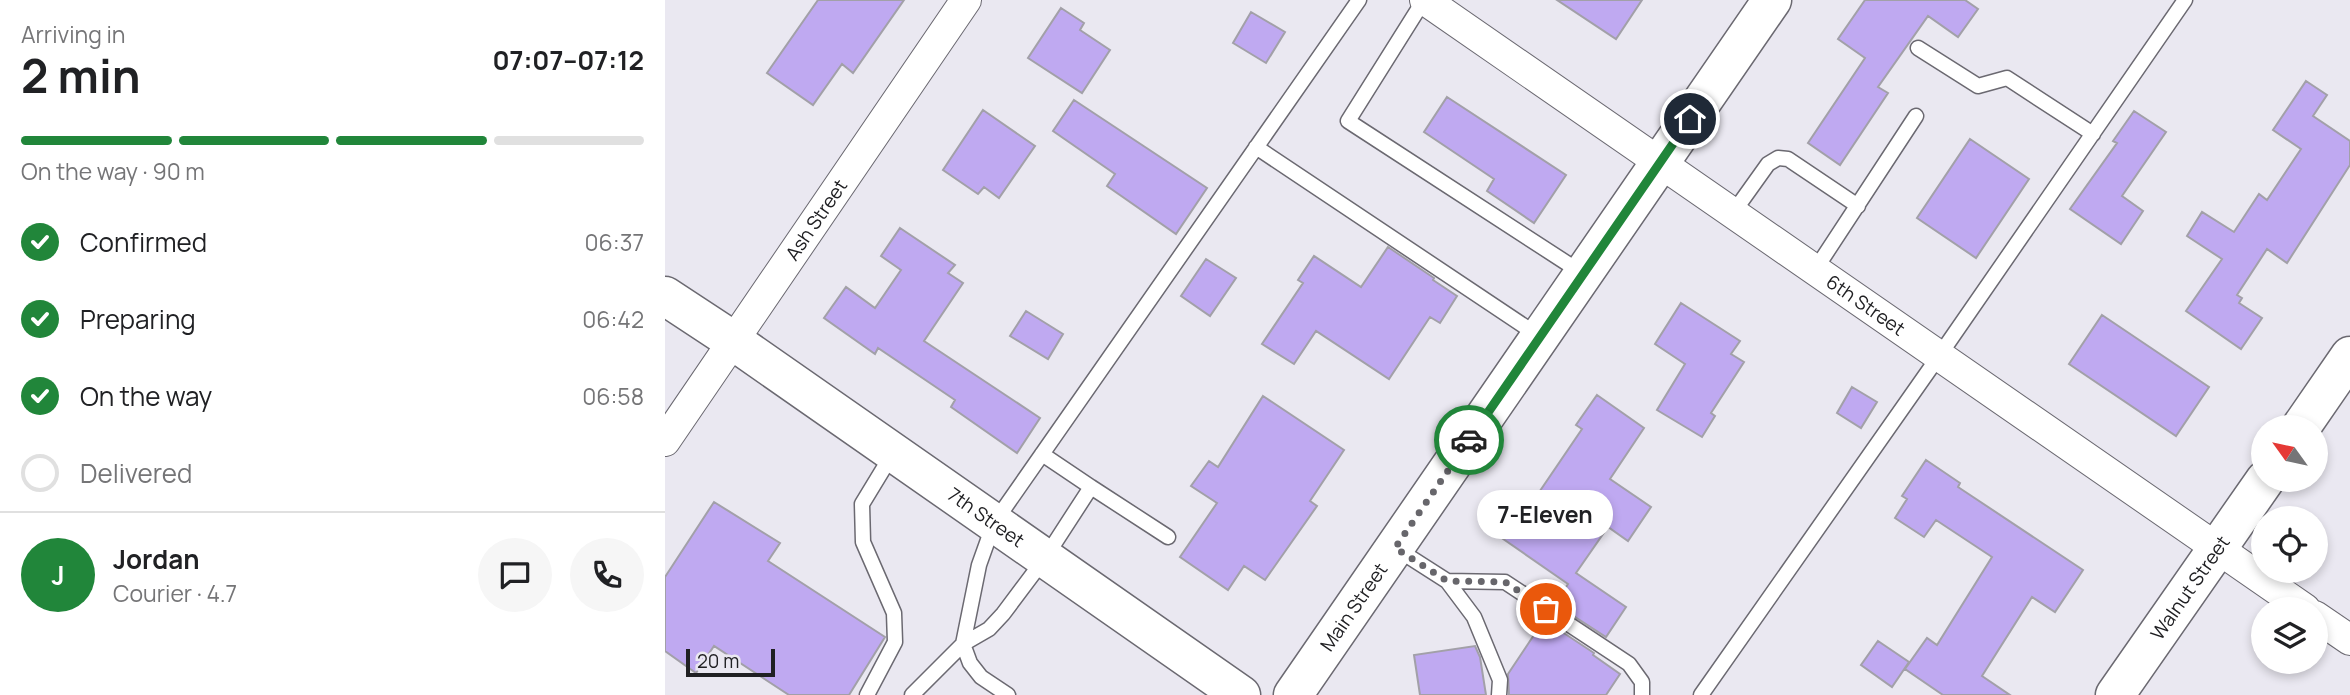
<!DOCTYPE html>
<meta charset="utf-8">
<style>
:root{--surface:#fff;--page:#f6f6f6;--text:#202124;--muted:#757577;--line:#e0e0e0;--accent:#21863a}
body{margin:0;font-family:Manrope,sans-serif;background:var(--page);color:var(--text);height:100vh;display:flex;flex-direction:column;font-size:26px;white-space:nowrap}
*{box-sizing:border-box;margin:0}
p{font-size:23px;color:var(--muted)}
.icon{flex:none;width:38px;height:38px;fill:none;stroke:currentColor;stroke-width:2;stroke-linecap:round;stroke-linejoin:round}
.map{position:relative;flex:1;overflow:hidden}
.drawer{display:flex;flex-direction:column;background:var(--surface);width:665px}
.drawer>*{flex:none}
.needle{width:46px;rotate:303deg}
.tools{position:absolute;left:1586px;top:415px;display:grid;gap:14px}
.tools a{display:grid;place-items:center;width:77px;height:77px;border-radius:50%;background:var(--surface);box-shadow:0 4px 10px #0003;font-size:35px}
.scale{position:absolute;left:21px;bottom:18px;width:89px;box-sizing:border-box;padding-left:7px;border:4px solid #202023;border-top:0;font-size:19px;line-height:24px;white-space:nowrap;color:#202023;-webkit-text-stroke:5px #eae8f1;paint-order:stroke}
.pin{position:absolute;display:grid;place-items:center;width:60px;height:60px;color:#fff;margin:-30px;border:4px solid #fff;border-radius:50%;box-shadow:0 2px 7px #0007}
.courier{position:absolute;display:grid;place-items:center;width:70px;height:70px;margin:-35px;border:5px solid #21863a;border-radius:50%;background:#fff;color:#222;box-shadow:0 2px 9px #0007}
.bubble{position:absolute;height:49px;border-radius:24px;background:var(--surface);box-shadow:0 4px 10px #0003;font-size:23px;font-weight:700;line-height:49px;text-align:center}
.summary em{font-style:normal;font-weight:700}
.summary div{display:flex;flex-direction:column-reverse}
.summary{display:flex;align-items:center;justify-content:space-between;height:119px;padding:0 21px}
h1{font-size:46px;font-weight:700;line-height:52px}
.bar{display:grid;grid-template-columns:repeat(4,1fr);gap:10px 7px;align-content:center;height:84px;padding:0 21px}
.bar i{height:9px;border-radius:5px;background:var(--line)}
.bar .active{background:var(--accent)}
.bar p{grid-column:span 4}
.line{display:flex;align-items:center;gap:18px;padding:0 21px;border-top:2px solid var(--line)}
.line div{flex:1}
.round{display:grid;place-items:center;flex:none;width:74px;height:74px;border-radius:37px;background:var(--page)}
ol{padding:0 21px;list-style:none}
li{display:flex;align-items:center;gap:21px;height:77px}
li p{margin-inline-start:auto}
li .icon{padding:7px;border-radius:50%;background:var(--accent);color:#fff;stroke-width:4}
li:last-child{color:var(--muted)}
li i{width:38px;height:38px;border:4px solid var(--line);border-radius:50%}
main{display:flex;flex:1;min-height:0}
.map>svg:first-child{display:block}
</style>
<main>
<section class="drawer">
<div class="summary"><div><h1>2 min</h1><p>Arriving in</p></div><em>07:07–07:12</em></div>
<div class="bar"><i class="active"></i><i class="active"></i><i class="active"></i><i></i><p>On the way · 90 m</p></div>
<ol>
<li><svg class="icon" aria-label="check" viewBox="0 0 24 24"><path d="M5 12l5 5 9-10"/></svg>Confirmed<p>06:37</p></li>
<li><svg class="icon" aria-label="check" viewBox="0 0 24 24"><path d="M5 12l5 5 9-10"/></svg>Preparing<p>06:42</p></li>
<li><svg class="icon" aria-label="check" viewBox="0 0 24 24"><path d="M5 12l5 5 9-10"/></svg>On the way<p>06:58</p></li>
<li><i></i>Delivered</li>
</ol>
<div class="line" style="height:126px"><b class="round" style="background:var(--accent);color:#fff">J</b><div><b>Jordan</b><p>Courier · 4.7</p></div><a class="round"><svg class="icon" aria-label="chat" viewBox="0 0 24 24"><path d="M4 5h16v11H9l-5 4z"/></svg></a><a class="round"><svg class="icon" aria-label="phone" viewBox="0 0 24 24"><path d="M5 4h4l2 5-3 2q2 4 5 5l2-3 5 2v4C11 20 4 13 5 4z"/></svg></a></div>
</section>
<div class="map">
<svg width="1685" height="695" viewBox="0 0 1685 695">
<rect width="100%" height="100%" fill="#eae8f1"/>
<path fill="#bfa9f1" stroke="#a2a0a8" stroke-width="2" d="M153,0H239L188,73L177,64L148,105L102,73Z
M892,0H977L951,39Z
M1200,0H1300L1313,9L1293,37L1263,16L1213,87L1223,93L1175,165L1143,143L1200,58L1173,39Z
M396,8L419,23L415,30L445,50L417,93L363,58Z
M586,12L620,32L601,63L568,43Z
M1641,81L1662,95L1648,116L1685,141V165L1622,263L1602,249L1572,295L1577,298L1574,303L1597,318L1576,349L1521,311L1557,259L1522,236L1537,212L1569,232L1594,194L1602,200L1636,149L1608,130Z
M782,97L901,175L869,223L822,191L829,179L759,132Z
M409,100L542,188L511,234L442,186L450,174L388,131Z
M318,110L370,146L334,198L319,187L313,194L278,170Z
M1469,111L1501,132L1457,196L1478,211L1456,244L1405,209L1452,143L1448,141Z
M1305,139L1364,179L1311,258L1252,218Z
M235,228L290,265L283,273L298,283L259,341L375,418L352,453L286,407L290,400L213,348L210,354L159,318L181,287L210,308L236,270L216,256Z
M723,247L769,278L768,280L792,296L775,323L765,317L724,379L651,331L629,364L597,344L638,283L633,280L649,256L696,287Z
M541,259L571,278L545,316L516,296Z
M1016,303L1075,341L1066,354L1079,362L1046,413L1050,416L1037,437L992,410L1020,364L990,344Z
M361,311L398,334L383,359L345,336Z
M1437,315L1544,387L1511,436L1404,364Z
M1187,387L1212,402L1196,428L1172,413Z
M932,395L979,428L945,479L986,507L963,541L943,527L911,573L961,607L941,637L890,604L903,584L831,534L855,500L864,507L917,429L911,425Z
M598,396L679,450L645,501L652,506L600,580L579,566L563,590L515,557L552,503L526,486L544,461L553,467Z
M1261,460L1295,483L1293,487L1418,570L1390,612L1367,597L1317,676L1345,695H1278L1240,669L1262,638L1272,645L1327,557L1271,520L1259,537L1230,518L1242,499L1237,496Z
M49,502L115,543L103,561L220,637L184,695H124L49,646L31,673L0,651V577Z
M879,620L929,653L928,655L955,674L941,695H844L843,674Z
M1213,641L1244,662L1227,687L1196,665Z
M810,646L815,657L821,695H755L749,655Z"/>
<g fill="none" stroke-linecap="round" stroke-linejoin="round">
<defs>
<path id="lane" d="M759,0L683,121L917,273
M1253,48L1313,86L1342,78L1428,134
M591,147L874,336
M1068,213L1103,164L1113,158L1123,159L1193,206
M1150,270L1251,116
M377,454L426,487
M732,549L782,581L809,617L835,680L834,695
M782,581L840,582L964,664L977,682V695
M202,695L230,642L229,613L198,542L197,504L228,453
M247,695L298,644L324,629L338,614L380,558L426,487L503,537
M343,695L316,677L305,663L298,644L314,565L329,523L694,0
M1036,695L1274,356L1520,0"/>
<g id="street">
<path id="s1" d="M760,0L1640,609"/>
<path id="s2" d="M0,441L301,0"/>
<path d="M1650,616L1685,640"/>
</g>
<g id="secondary">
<path id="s3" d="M0,296L67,340L576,695"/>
<path d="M1636,427L1685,356"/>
<path id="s4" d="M1450,695L1600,480"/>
</g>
<g id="primary">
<path id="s5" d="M628,695L1107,0"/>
</g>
</defs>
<use href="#lane" stroke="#6b6971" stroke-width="17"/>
<use href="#street" stroke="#6b6971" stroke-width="32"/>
<use href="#secondary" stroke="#6b6971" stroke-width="41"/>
<use href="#primary" stroke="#6b6971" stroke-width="41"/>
<use href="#lane" stroke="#fff" stroke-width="14"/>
<use href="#street" stroke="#fff" stroke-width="30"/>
<use href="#secondary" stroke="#fff" stroke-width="38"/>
<use href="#primary" stroke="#fff" stroke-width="38"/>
</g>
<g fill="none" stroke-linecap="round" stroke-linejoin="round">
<path stroke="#67666b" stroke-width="7" stroke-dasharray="0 12.6" d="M804,440L730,548L782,581L840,582L881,609"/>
<path stroke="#21863a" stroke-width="9" d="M804,440L1025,119"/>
</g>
<g text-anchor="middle" stroke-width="7" stroke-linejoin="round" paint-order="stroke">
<g font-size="19" fill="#202023" stroke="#eae8f1">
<text dy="7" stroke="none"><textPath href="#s2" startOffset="268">Ash Street</textPath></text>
<text dy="7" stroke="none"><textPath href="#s1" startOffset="536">6th Street</textPath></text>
<text dy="7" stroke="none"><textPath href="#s3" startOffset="390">7th Street</textPath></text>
<text dy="7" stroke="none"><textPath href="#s4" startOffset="131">Walnut Street</textPath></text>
<text dy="7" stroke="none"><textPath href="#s5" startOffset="107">Main Street</textPath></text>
</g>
</g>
</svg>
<div class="tools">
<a><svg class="needle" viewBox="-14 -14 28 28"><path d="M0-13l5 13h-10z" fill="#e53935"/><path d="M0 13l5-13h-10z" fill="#757577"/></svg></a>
<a><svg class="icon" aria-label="locate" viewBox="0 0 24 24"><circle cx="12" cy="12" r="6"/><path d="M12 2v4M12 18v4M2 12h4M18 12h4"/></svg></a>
<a><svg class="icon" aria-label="layers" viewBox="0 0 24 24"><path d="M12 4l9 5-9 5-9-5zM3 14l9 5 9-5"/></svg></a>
</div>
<div class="scale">20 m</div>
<div class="pin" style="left:881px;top:609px;background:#ea580c"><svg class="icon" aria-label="bag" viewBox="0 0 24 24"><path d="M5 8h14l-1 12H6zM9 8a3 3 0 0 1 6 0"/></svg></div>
<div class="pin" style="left:1025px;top:119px;background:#1f2937"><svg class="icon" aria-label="home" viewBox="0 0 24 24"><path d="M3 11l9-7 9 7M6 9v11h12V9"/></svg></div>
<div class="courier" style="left:804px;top:440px"><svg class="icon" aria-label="car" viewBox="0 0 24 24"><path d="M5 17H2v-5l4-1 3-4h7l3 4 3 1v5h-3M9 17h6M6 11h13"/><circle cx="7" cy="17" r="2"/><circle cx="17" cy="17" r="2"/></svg></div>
<div class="bubble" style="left:812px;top:490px;width:136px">7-Eleven</div>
</div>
</main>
